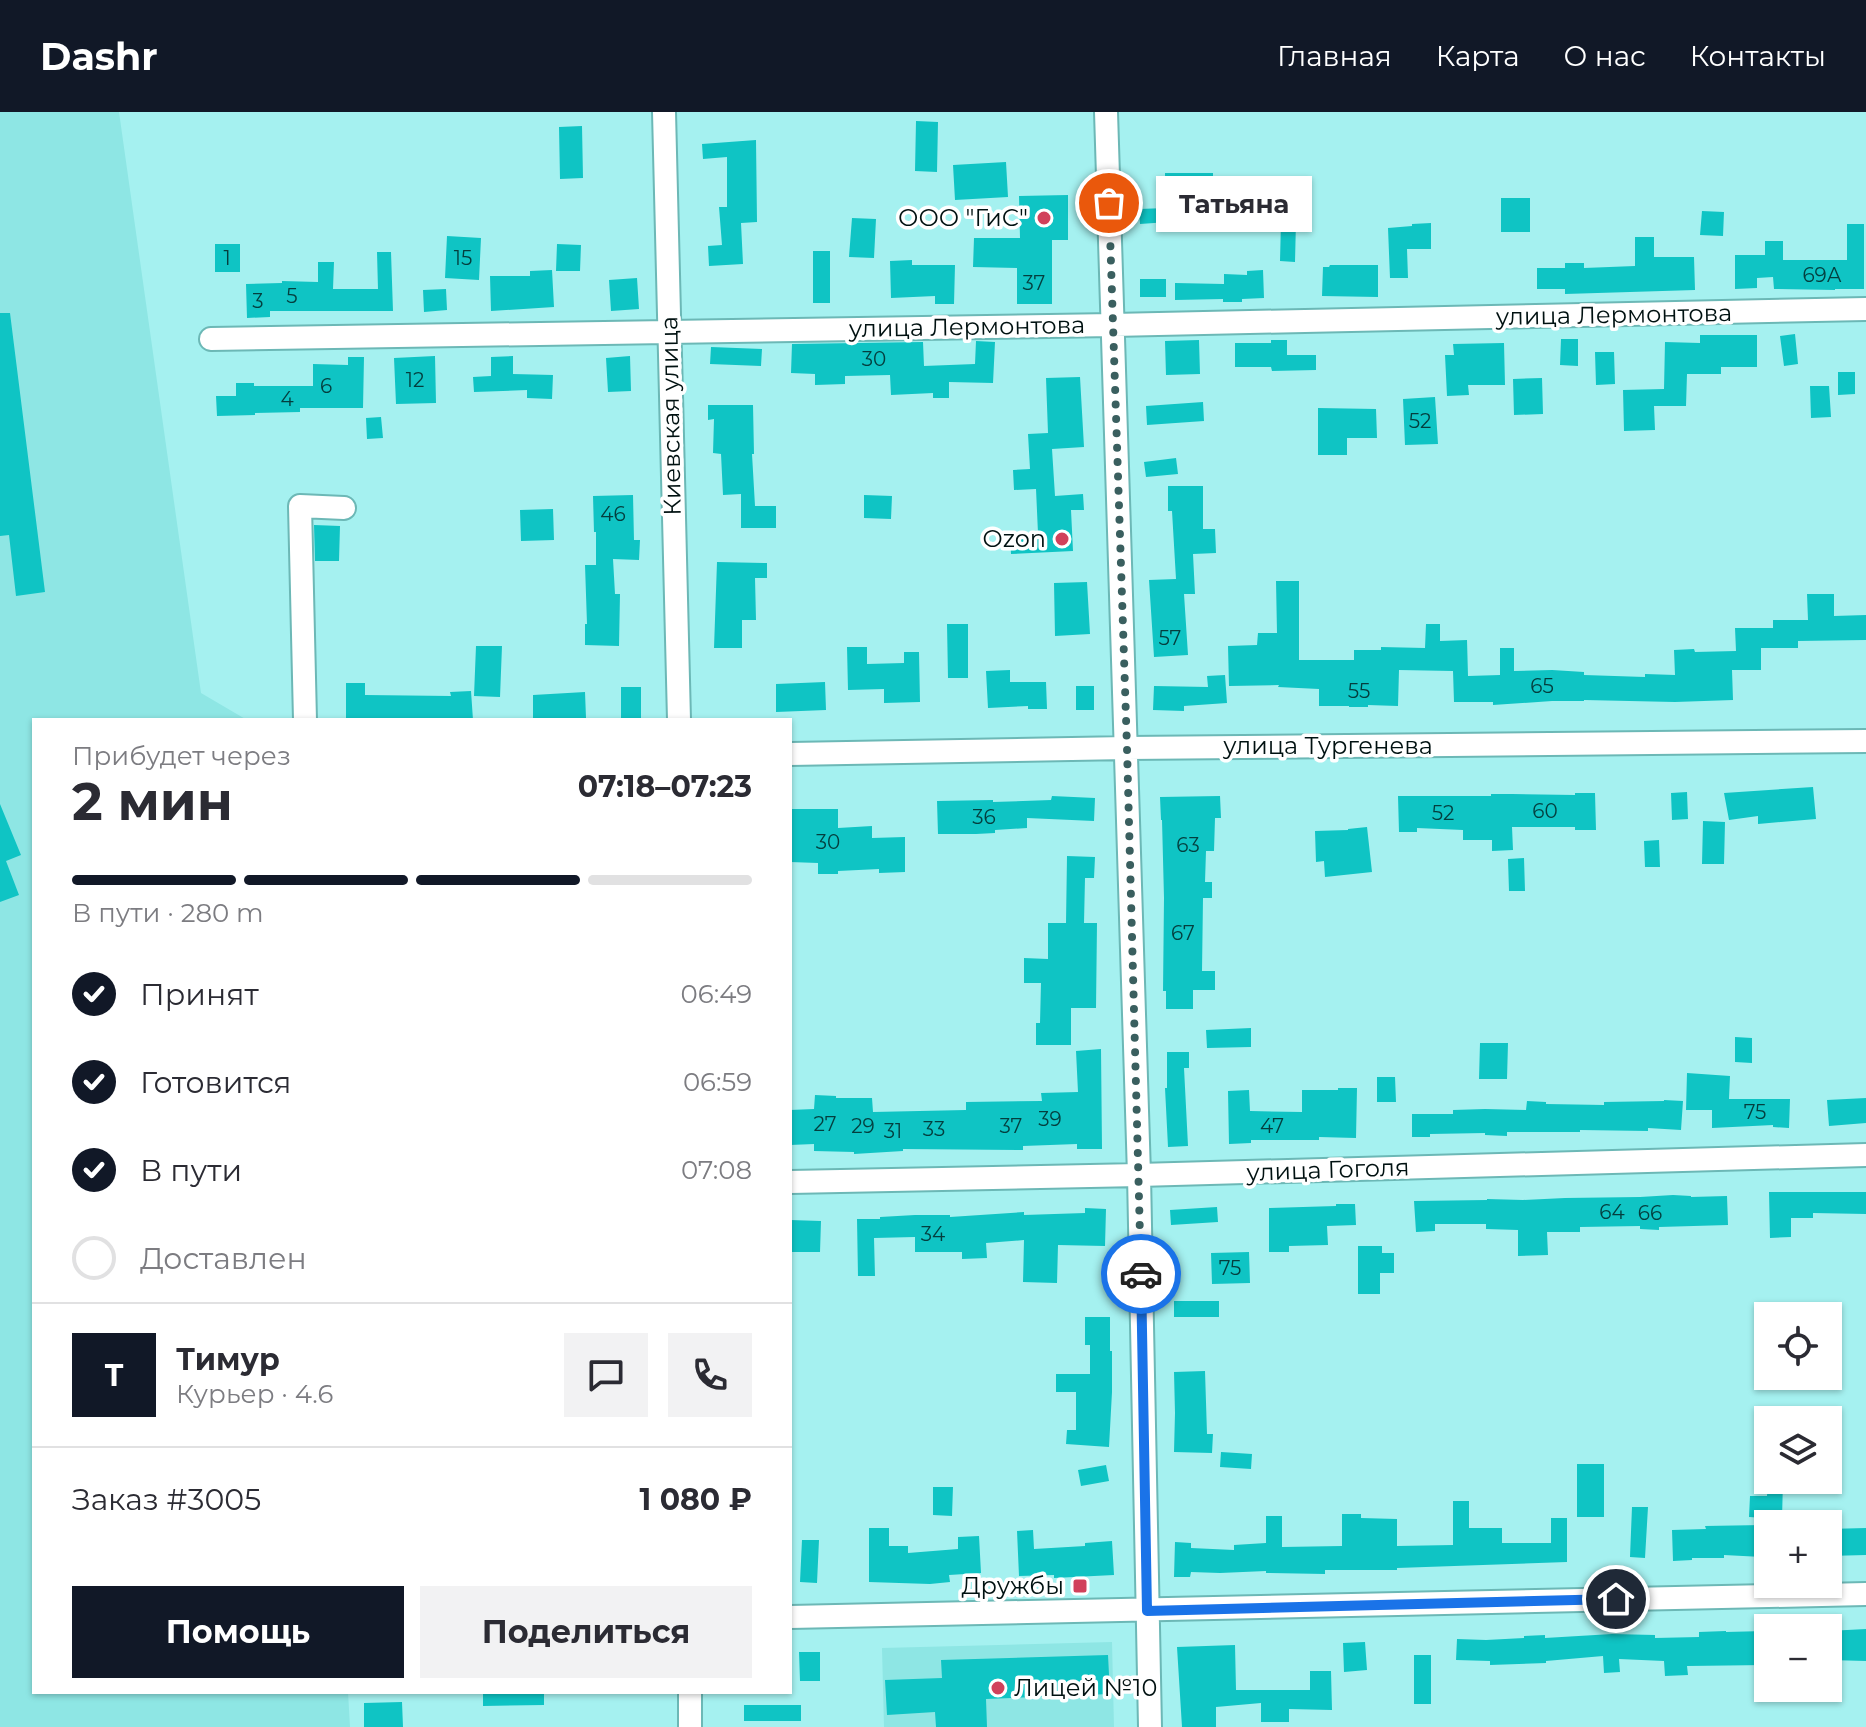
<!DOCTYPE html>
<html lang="ru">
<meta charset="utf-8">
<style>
:root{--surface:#fff;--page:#f2f2f3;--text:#2b2b33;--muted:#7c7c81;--line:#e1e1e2;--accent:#111827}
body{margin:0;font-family:Montserrat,sans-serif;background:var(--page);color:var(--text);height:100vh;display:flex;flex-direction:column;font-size:30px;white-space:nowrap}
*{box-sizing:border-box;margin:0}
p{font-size:26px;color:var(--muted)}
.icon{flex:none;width:44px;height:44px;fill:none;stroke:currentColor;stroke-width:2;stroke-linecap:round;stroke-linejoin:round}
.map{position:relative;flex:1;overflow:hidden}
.side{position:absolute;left:32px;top:606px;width:760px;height:976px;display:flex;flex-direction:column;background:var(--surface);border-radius:0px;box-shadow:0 2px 6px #0004}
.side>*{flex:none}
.tools{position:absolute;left:1754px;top:1190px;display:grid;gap:16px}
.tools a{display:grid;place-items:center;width:88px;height:88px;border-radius:0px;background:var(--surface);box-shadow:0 2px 6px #0004;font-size:40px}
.pin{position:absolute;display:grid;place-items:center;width:68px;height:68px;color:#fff;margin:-34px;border:4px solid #fff;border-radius:50%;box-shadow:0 2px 8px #0007}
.courier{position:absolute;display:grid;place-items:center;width:80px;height:80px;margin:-40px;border:6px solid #1a73e8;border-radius:50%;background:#fff;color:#222;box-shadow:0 2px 10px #0007}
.bubble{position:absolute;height:56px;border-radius:0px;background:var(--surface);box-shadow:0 2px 6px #0004;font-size:26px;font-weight:700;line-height:56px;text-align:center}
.overview em{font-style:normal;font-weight:700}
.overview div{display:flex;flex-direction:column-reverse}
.overview{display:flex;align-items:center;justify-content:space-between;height:136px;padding:0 40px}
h1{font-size:52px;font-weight:700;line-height:60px}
.bar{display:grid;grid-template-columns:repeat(4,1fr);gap:12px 8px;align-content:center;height:96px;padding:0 40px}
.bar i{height:10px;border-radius:6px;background:var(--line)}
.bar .on{background:var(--accent)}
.bar p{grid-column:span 4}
.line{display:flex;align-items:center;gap:20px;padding:0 40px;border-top:2px solid var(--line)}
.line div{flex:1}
.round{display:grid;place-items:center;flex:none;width:84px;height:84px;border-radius:0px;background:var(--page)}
ol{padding:0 40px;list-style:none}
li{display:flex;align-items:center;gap:24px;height:88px}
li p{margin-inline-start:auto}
li .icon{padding:8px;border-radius:50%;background:var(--accent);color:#fff;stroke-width:4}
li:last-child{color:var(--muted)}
li i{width:44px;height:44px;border:4px solid var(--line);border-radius:50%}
.primary-button{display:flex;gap:16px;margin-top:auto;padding:16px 40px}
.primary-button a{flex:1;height:92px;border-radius:0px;background:var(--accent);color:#fff;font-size:32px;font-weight:700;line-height:92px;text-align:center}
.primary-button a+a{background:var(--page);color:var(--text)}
header{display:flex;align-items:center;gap:48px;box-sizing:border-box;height:112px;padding:0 40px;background:var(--accent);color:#fff}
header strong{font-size:38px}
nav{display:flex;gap:44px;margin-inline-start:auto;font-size:28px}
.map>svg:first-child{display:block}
</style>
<header>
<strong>Dashr</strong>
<nav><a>Главная</a><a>Карта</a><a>О нас</a><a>Контакты</a></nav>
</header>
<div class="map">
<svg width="1866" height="1615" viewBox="0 0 1866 1615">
<rect width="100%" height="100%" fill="#a5f1f0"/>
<path fill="#8ee6e4" d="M0,0H119L201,581L247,608H34V1580H348L350,1615H0Z
M1112,1530L1114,1615H884L882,1536Z"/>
<path fill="#0fc4c4" d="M916,9L938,10L937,60L915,59Z
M582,14L583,66L560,67L559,15Z
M756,28L757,110L741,111L743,152L709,154L708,134L722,133L719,95H727V45L703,47L702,32Z
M1006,50L1008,85L955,88L953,53Z
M1165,61H1213V83L1165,82Z
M1068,83V128H1052V192H1017V156L973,155L974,126H1020L1019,84Z
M1501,86H1530V120H1501Z
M1167,96L1168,110L1140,112L1139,97Z
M1702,99L1724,100L1723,124L1700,123Z
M852,106L876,107L874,146L849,145Z
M1281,109H1296L1295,150L1280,149Z
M1431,111V137H1407L1408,166H1390L1388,116L1412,114V112Z
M1847,112H1864V177H1835V178L1774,177L1773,165L1757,166V176L1735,177V143H1765V129H1783V148H1847Z
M447,124L481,126L479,168L445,166Z
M1635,125H1654V145H1694L1695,178L1565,182V177H1537V156H1565V151H1584V156L1635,154Z
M215,132H240V160H215Z
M557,132L581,133L580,159H556Z
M813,139H830V191H813Z
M377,140H391L393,199H270V205L247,206L246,172L282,171V169L318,170V150H334L333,177H378Z
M912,148V153H955L954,192H935V184L891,186L890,149Z
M1330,153H1378V185L1322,184L1323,155H1329Z
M552,158L554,195L491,199L490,164H530V159Z
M1263,158L1264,186L1242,187V190H1223V187L1175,188V171L1224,172V162L1247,163V159Z
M637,166L639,197L611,199L609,168Z
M1140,167H1166V185H1140Z
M446,177L447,198L424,200L423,178Z
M0,201H10L45,480L16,484L9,423L0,424Z
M1795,222L1798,252L1784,254L1780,224Z
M1700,223H1757V255H1721V262H1687L1686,294H1654L1655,318L1624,319L1623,278L1664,277L1665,230L1700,231Z
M1561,227H1578V254L1560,253Z
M1199,228L1200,262L1166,263L1165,229Z
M1271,228H1287V243H1316V258L1272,259L1271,255H1235V231H1271Z
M976,229L995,230L993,271L949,270V286H933V281L891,283L890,263L845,264V272L815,273V262L791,261L792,232L923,230L924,254L975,252Z
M1504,231L1505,273H1468L1469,283L1447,284L1445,243H1454L1453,232Z
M711,235L762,237L761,254L710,252Z
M1595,240H1614L1615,272L1596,273Z
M435,244L436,291L396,292L394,246Z
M513,244V262L553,263L552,287L527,286V278L474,280L473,265L491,264V245Z
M630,244L631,279L608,280L606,246Z
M348,245H364L363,296H300V300L255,301V303L217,304L216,284H236V271H254V274H313V252L348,253Z
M1838,260H1855V282L1838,283Z
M1080,265L1084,335L1052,337L1055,384L1083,382L1084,398H1071L1073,439L1011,442L1010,422L1038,421L1036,377L1014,378L1013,358L1030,357L1028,322L1048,321L1046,266Z
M1542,266L1543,302L1514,303L1513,267Z
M1810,274H1829L1831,305L1811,306Z
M1435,285L1438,332L1405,333L1403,287Z
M1203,290L1204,309L1147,313L1146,294Z
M708,293H753L754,342H752L755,394H776V416H741V382L723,383L721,342L713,341L714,307L708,308Z
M1318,296L1376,297L1377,326H1347V343H1318Z
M381,305L383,326L367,327L366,306Z
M1176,346L1178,362L1146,365L1144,350Z
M1168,374H1203V417H1215L1216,441L1193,442L1195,482H1184L1188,543L1154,545L1149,468L1176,467L1172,399H1168Z
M633,383L634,428H640L639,448L613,447L615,482H620L619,534L585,533V512H587L585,453H596V420H594L593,384Z
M864,383L892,384L891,407L864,406Z
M553,397L554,428L521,429L520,398Z
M314,413L340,414L339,449H315Z
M717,450L767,451V466H755L756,508H742V536H714Z
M1276,469H1299V548H1354V538H1381V535L1425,536L1426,512H1440V529L1467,528L1468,564L1500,563V536H1514V559L1552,558L1584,560V563L1645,565V562L1675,563L1674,538L1694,537L1695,540L1736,539L1735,516H1773V508H1808L1807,482H1834V504L1866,503V528L1798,529V536H1761V558H1732L1733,588L1675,590L1584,588V589H1552L1493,593V590H1454L1453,559L1399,558L1398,594L1368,593V595H1349V594H1319V577L1278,575L1279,573L1229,574L1228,534L1257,533L1258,521H1277Z
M1087,470L1090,522L1055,524L1054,471Z
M947,512H968V566H948Z
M476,534H502L500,585L474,584Z
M847,535H867V552L904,551V540H919L920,590L884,591V577L848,578Z
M1010,558V570H1046L1047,597H1028V594L988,596L986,559Z
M1225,563L1227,591L1184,594V599L1153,598L1154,574L1208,575L1207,564Z
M825,570L826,598L776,600V572Z
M346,571H365V583L451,584L450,580L471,579L473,608H346Z
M1076,574H1094V598H1076Z
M621,575H641V608H621Z
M585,580L586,606L533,608V583Z
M1813,675L1816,707L1758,712V704L1729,708L1724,681Z
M1687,680L1688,707L1672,708L1671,681Z
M1575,681H1595L1596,718H1575V715H1512L1513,738L1492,739V728H1463V718L1417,716V720H1399L1398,684H1491V682H1512L1575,683Z
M1052,684L1095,686L1094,709L1027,706V716L995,718V721L976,722H938L937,689L993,688V690L1051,688Z
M1220,684L1221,706H1215L1214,739H1206L1205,770H1212V786H1203L1202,859H1215V878H1193V897H1166V879H1163L1164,786L1162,708H1161L1160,685Z
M0,692L21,743L6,749L19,783L0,790Z
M790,697H838V716L872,714V726L905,725V760L879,761V757L838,759V762H818V751L790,750Z
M1703,709L1725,710L1724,752H1702Z
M1367,715L1372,760L1325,765L1324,749L1316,750L1315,719L1348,718V717Z
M1659,728L1660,755H1645L1644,729Z
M1067,744L1095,745L1094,766H1085L1084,811H1097L1096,896H1071V933H1036V911H1040L1041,871H1024V846L1048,847V811H1066Z
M1524,746L1525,779H1509L1508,747Z
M1251,916V935L1207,936L1206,918Z
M1735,925L1752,926V951L1735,950Z
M1480,931H1508L1507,967H1479Z
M1101,937L1102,1037H1077V1032L1023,1034V1038L903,1037V1039L854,1042V1040L814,1039V1032L790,1033V998L814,997L815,983L836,984V986H872L873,1000L966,998V990L1042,989L1041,981L1078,980L1076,939Z
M1167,940H1189V956H1184L1188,1034L1168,1035L1165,976H1167Z
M1687,961L1730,964L1729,987H1790L1789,1016L1773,1015V1013L1712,1016V998H1686Z
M1377,965H1395L1396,990H1377Z
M1338,976H1357L1356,1026L1319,1025V1028H1251V1031L1229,1032L1228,979L1249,978L1250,999L1302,1000V978H1338Z
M1866,986V1011L1829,1014L1827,988Z
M1664,988L1683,989L1681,1018L1648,1016V1019L1580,1018V1020H1507V1024L1485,1023V1021L1430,1022V1025H1412V1002H1453V998L1485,997L1526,998L1527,989L1546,990V992L1604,993V990L1664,989Z
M1769,1080H1866V1102L1813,1101V1106H1791V1125L1770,1126Z
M1673,1083L1691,1084V1085L1727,1084L1728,1113L1659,1115V1118L1640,1117V1114L1580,1115V1120H1547L1548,1143L1518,1144V1118L1486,1117V1112H1435V1119L1416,1120L1414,1089L1487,1088V1087L1523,1088L1565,1086L1640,1085Z
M1336,1092H1355L1356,1113L1327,1114L1328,1133L1289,1134V1140H1269V1096L1336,1094Z
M1217,1095L1218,1110L1171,1113L1170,1098Z
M1085,1096L1106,1097L1105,1134L1058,1133L1057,1171L1023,1170L1024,1128L986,1131L987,1146L962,1147V1140H915V1125L874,1126L875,1164H858L857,1107H880V1105L915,1103H950V1105L1024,1100V1103L1085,1101Z
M790,1108L821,1109L820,1140H790Z
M1358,1134H1382V1141H1394V1161H1380V1182H1358Z
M1249,1140L1250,1171L1212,1172L1211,1141Z
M1174,1189H1219V1205H1174Z
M1085,1205H1110V1239H1112V1280L1109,1335L1066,1332L1067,1318H1076V1280H1056V1262H1090V1233H1085Z
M1205,1259L1207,1322H1213L1212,1341L1174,1340L1175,1301L1174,1260Z
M1221,1340L1252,1342L1251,1357L1220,1355Z
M1577,1352H1604V1405H1577Z
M1106,1353L1109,1369L1081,1374L1078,1358Z
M1768,1368H1783L1782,1407L1749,1405L1750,1384H1767Z
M933,1375H953L952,1404L933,1403Z
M1453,1389H1469V1416H1502V1431H1551V1406H1567V1450L1397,1456V1458H1325V1462L1266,1461V1459L1220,1461L1191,1460L1190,1465H1174L1175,1430L1191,1431V1436L1234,1438V1433L1266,1431V1404H1282V1435L1342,1434V1402H1361V1406L1397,1407V1434L1453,1433Z
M1632,1395H1648L1645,1446L1630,1445Z
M1763,1413L1762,1445L1724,1443V1446H1692V1448L1673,1449L1672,1418L1706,1417L1705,1414Z
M869,1416H889V1434H908V1441L958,1437V1425L979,1424L981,1461L949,1463L950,1470L930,1472L869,1470Z
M1866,1416V1443L1828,1444V1417Z
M1033,1418L1034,1437L1085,1434V1431L1112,1429L1114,1463L1054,1466V1463L1019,1464L1017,1419Z
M802,1428H819L817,1471L800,1470Z
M1866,1517V1549L1829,1548L1828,1519Z
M1726,1519V1520L1765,1519L1766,1553L1687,1554L1688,1563L1665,1564L1664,1549L1619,1547L1620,1560L1604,1561L1603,1544L1546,1549V1551L1490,1553V1549L1456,1548L1457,1527L1486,1528L1524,1526V1524L1545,1523V1526L1612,1522L1655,1523V1526L1699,1525V1520Z
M1365,1530L1367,1558L1344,1560L1343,1531Z
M1235,1533L1236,1578H1310V1559H1331L1332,1598L1289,1597V1610H1261V1591L1216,1595V1615H1182L1177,1535Z
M799,1540H820V1569H800Z
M1108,1543L1110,1582L986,1587L987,1615H936L935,1600L887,1603L885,1568L942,1566L941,1548Z
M1414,1543H1431V1592H1414Z
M483,1580H544V1593L483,1594Z
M402,1590L403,1615H364V1591Z
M744,1593H801V1609H744Z"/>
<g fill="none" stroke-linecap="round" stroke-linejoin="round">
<defs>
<path id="minor" d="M664,0L679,608
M1106,0L1139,1063L1150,1615
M211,227L1113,213L1866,197
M305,608L300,394L344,396
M790,642L1127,636L1866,629
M790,1070L1139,1063L1866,1043
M790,1505L1866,1482
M690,1580V1615"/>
</defs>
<use href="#minor" stroke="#6cb8b6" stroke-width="26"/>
<use href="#minor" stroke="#fff" stroke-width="22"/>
</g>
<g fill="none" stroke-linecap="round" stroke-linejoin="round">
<path stroke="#3a5f5f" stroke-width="8" stroke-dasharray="0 14.4" d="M1109,91L1127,636L1141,1162"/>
<path stroke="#1a73e8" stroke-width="10" d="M1141,1162L1147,1499L1616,1487"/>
</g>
<g fill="#d1415b" stroke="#fff" stroke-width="3">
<circle cx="1044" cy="106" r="8"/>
<circle cx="1062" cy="427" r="8"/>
<rect x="1072" y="1466" width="16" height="16" rx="4"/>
<circle cx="998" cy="1576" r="8"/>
</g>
<g text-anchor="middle" stroke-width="7" stroke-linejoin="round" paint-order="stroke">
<g font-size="20" fill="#043e3e">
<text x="227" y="153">1</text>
<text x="463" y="153">15</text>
<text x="1822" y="170">69А</text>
<text x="1034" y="178">37</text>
<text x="292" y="191">5</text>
<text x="258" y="196">3</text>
<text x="874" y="254">30</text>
<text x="415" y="275">12</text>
<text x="326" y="281">6</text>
<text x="287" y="294">4</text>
<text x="1420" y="316">52</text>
<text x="613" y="409">46</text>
<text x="1170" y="533">57</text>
<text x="1542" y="581">65</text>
<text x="1359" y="586">55</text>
<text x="1545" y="706">60</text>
<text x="1443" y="708">52</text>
<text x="984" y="712">36</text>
<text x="828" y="737">30</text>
<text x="1188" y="740">63</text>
<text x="1183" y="828">67</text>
<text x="1755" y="1007">75</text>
<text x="1050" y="1014">39</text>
<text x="825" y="1019">27</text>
<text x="863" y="1021">29</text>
<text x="1011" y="1021">37</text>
<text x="1272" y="1021">47</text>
<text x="934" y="1024">33</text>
<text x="893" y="1026">31</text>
<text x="1612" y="1107">64</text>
<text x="1650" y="1108">66</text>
<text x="933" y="1129">34</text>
<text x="1230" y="1163">75</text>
</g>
<g font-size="24" fill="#011" stroke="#fff" text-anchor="end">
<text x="1028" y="114">ООО "ГиС"</text>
<text x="1046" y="435">Ozon</text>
<text x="1064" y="1482">Дружбы</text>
<text x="1014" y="1584" text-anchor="start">Лицей №10</text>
</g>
<g font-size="24" fill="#011" stroke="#fff">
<text transform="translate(1614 203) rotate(-1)" y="8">улица Лермонтова</text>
<text transform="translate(967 215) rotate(-1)" y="8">улица Лермонтова</text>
<text transform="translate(671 304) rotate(-91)" y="8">Киевская улица</text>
<text x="1328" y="642">улица Тургенева</text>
<text transform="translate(1328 1058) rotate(-2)" y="8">улица Гоголя</text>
</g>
</g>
</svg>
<div class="tools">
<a><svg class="icon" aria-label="locate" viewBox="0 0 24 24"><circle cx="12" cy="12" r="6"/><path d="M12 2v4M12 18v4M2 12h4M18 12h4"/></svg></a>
<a><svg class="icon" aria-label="layers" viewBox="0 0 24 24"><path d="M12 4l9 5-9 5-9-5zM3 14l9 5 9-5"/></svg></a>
<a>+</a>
<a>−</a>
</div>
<div class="pin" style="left:1109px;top:91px;background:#ea580c"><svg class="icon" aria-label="bag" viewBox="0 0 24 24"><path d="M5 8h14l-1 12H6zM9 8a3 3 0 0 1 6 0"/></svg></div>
<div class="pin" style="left:1616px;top:1487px;background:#1f2937"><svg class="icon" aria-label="home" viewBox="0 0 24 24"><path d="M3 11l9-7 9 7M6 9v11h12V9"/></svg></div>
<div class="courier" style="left:1141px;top:1162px"><svg class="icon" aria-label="car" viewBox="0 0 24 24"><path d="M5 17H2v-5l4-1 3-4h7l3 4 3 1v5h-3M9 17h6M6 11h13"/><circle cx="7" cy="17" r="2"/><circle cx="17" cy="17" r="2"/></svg></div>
<div class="bubble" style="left:1156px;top:64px;width:156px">Татьяна</div>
<section class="side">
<div class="overview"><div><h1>2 мин</h1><p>Прибудет через</p></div><em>07:18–07:23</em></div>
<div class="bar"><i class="on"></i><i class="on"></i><i class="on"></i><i></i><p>В пути · 280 m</p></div>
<ol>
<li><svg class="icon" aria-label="check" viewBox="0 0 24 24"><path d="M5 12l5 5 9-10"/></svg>Принят<p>06:49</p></li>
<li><svg class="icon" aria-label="check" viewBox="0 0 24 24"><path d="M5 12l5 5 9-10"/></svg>Готовится<p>06:59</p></li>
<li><svg class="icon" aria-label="check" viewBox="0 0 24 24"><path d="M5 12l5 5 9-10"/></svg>В пути<p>07:08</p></li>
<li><i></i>Доставлен</li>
</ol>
<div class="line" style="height:144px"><b class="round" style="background:var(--accent);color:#fff">Т</b><div><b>Тимур</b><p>Курьер · 4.6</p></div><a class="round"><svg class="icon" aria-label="chat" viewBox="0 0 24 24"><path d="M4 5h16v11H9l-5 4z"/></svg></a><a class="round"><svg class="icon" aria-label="phone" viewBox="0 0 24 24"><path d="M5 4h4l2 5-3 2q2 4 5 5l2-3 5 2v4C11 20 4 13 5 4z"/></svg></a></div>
<div class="line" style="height:104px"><div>Заказ #3005</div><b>1 080 ₽</b></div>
<div class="primary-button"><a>Помощь</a><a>Поделиться</a></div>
</section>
</div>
